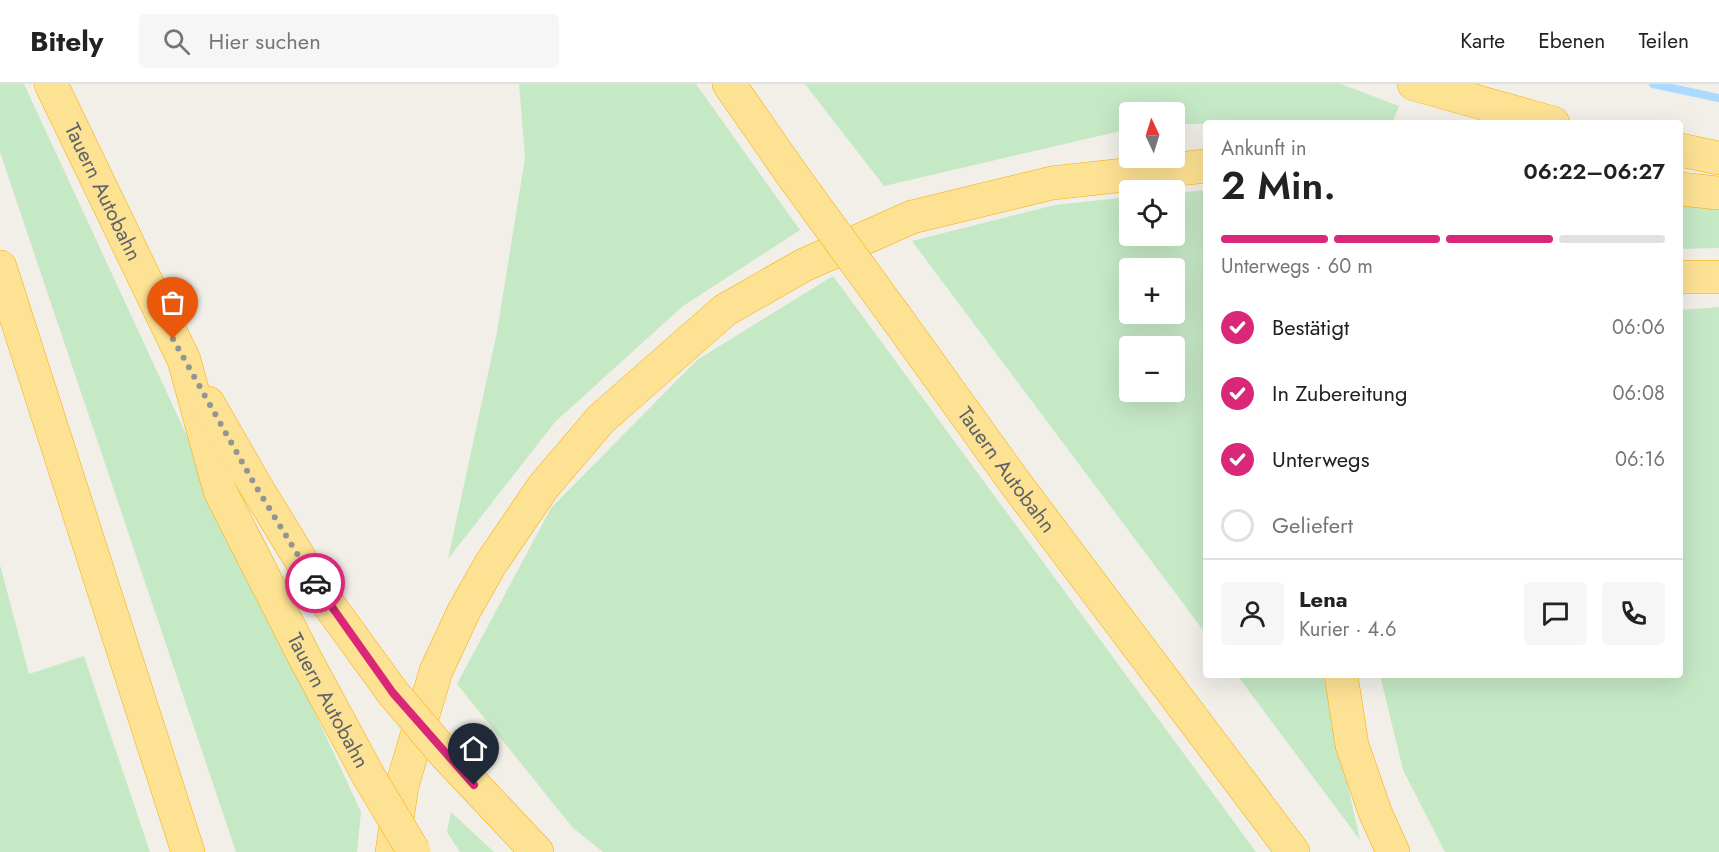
<!DOCTYPE html>
<html lang="de">
<meta charset="utf-8">
<style>
:root{--surface:#fff;--page:#f6f6f6;--text:#222;--muted:#767676;--line:#e0e0e0;--accent:#db2777}
body{margin:0;font-family:Jost,sans-serif;background:var(--page);color:var(--text);height:100vh;display:flex;flex-direction:column;font-size:22px;white-space:nowrap}
*{box-sizing:border-box;margin:0}
p{font-size:20px;color:var(--muted)}
.icon{flex:none;width:33px;height:33px;fill:none;stroke:currentColor;stroke-width:2;stroke-linecap:round;stroke-linejoin:round}
.map{position:relative;flex:1;overflow:hidden}
.side{position:absolute;left:1203px;top:36px;width:480px;height:558px;display:flex;flex-direction:column;background:var(--surface);border-radius:6px;box-shadow:0 6px 24px #0002}
.side>*{flex:none}
.needle{width:39px;rotate:356deg}
.controls{position:absolute;left:1119px;top:18px;display:grid;gap:12px}
.controls a{display:grid;place-items:center;width:66px;height:66px;border-radius:6px;background:var(--surface);box-shadow:0 6px 24px #0002;font-size:30px}
.pin{position:absolute;display:grid;place-items:center;width:51px;height:51px;color:#fff;margin:-62px -26px;border-radius:50% 50% 50% 0;rotate:-45deg;box-shadow:0 0 6px #0007}
.pin .icon{rotate:45deg}
.courier{position:absolute;display:grid;place-items:center;width:60px;height:60px;margin:-30px;border:4px solid #db2777;border-radius:50%;background:#fff;color:#222;box-shadow:0 2px 8px #0007}
.overview em{font-style:normal;font-weight:600}
.overview div{display:flex;flex-direction:column-reverse}
.overview{display:flex;align-items:center;justify-content:space-between;height:102px;padding:0 18px}
h1{font-size:39px;font-weight:600;line-height:45px}
.bar{display:grid;grid-template-columns:repeat(4,1fr);gap:9px 6px;align-content:center;height:72px;padding:0 18px}
.bar i{height:8px;border-radius:4px;background:var(--line)}
.bar .active{background:var(--accent)}
.bar p{grid-column:span 4}
.line{display:flex;align-items:center;gap:15px;padding:0 18px;border-top:2px solid var(--line)}
.line div{flex:1}
.round{display:grid;place-items:center;flex:none;width:63px;height:63px;border-radius:6px;background:var(--page)}
ol{padding:0 18px;list-style:none}
li{display:flex;align-items:center;gap:18px;height:66px}
li p{margin-inline-start:auto}
li .icon{padding:6px;border-radius:50%;background:var(--accent);color:#fff;stroke-width:4}
li:last-child{color:var(--muted)}
li i{width:33px;height:33px;border:3px solid var(--line);border-radius:50%}
header{display:flex;align-items:center;gap:36px;box-sizing:border-box;height:84px;padding:0 30px;background:var(--surface);border-bottom:2px solid var(--line)}
header strong{font-size:28px}
nav{display:flex;gap:33px;margin-inline-start:auto;font-size:21px}
.search{width:420px;height:54px;background:var(--page);display:flex;align-items:center;gap:15px;box-sizing:border-box;padding:0 21px;border-radius:6px;color:var(--muted);font-size:22px}
.map>svg:first-child{display:block}
</style>
<header>
<strong>Bitely</strong>
<div class="search"><svg class="icon" aria-label="search" viewBox="0 0 24 24"><circle cx="10" cy="10" r="6"/><path d="M15 15l6 6"/></svg>Hier suchen</div>
<nav><a>Karte</a><a>Ebenen</a><a>Teilen</a></nav>
</header>
<div class="map">
<svg width="1719" height="768" viewBox="0 0 1719 768">
<rect width="100%" height="100%" fill="#f1efe8"/>
<path fill="#c5e8c5" fill-rule="evenodd" d="M0,0H24L361,728L357,768H236L0,68Z
M519,0H696L800,146L683,222L555,338L448,475L497,248L525,74Z
M805,0H1341L1399,22L1392,39L1175,40L1174,28H1130L1129,45L884,102Z
M1206,106V550L912,157L1055,121L1129,113L1130,152H1174L1175,109ZM1130,184H1174V230H1130ZM1130,262H1174V308H1130Z
M1680,122L1719,125V164L1680,165Z
M833,192L1256,768H603L573,744L457,600L551,424L697,276Z
M1719,223V768H1445L1403,686L1380,591H1680V226Z
M0,481L29,590L84,572L150,768H0Z
M1237,591H1323L1360,756Z
M451,728L494,768H460L447,748Z"/>
<g fill="none" stroke-linecap="round" stroke-linejoin="round">
<path stroke="#aadaff" stroke-width="8" d="M1653,0L1719,14"/>
<defs>
<g id="highway">
<path id="s1" d="M51,0L184,276L220,407L306,576L368,691"/>
<path d="M729,0L793,92"/>
<path d="M1414,0L1553,39"/>
<path d="M1680,66L1719,74"/>
<path d="M1680,105L1719,109"/>
<path d="M0,183L188,768"/>
<path d="M1680,193H1719"/>
<path id="s2" d="M895,232L1016,400L1293,768"/>
<path d="M208,319L255,401L324,514L393,609"/>
<path d="M1341,591L1352,661L1375,728L1393,768"/>
<path d="M444,669L537,768"/>
<path d="M392,768L402,702L436,587L464,527L490,481L543,403L601,335L725,226L804,181L912,133L1052,99L1206,82"/>
</g>
</defs>
<use href="#highway" stroke="#f9ab00" stroke-width="34"/>
<use href="#highway" stroke="#fde293" stroke-width="33"/>
<defs>
<path id="highway-bridge" d="M793,92L895,232
M393,609L444,669
M368,691L414,768"/>
</defs>
<use href="#highway-bridge" stroke="#f9ab00" stroke-width="34" stroke-linecap="butt"/>
<use href="#highway-bridge" stroke="#fde293" stroke-width="33"/>
</g>
<g fill="none" stroke-linecap="round" stroke-linejoin="round">
<path stroke="#929495" stroke-width="6" stroke-dasharray="0 10.8" d="M173,255L255,401L315,499"/>
<path stroke="#db2777" stroke-width="8" d="M315,499L393,609L474,701"/>
</g>
<g text-anchor="middle" stroke-width="5" stroke-linejoin="round" paint-order="stroke">
<g font-size="21" fill="#5f6368" stroke="#fff">
<text dy="7" stroke="none"><textPath href="#s1" startOffset="120">Tauern Autobahn</textPath></text>
<text dy="7" stroke="none"><textPath href="#s2" startOffset="190">Tauern Autobahn</textPath></text>
<text dy="7" stroke="none"><textPath href="#s1" startOffset="678">Tauern Autobahn</textPath></text>
</g>
</g>
</svg>
<div class="controls">
<a><svg class="needle" viewBox="-14 -14 28 28"><path d="M0-13l5 13h-10z" fill="#e53935"/><path d="M0 13l5-13h-10z" fill="#767676"/></svg></a>
<a><svg class="icon" aria-label="locate" viewBox="0 0 24 24"><circle cx="12" cy="12" r="6"/><path d="M12 2v4M12 18v4M2 12h4M18 12h4"/></svg></a>
<a>+</a>
<a>−</a>
</div>
<div class="pin" style="left:173px;top:255px;background:#ea580c"><svg class="icon" aria-label="bag" viewBox="0 0 24 24"><path d="M5 8h14l-1 12H6zM9 8a3 3 0 0 1 6 0"/></svg></div>
<div class="pin" style="left:474px;top:701px;background:#1f2937"><svg class="icon" aria-label="home" viewBox="0 0 24 24"><path d="M3 11l9-7 9 7M6 9v11h12V9"/></svg></div>
<div class="courier" style="left:315px;top:499px"><svg class="icon" aria-label="car" viewBox="0 0 24 24"><path d="M5 17H2v-5l4-1 3-4h7l3 4 3 1v5h-3M9 17h6M6 11h13"/><circle cx="7" cy="17" r="2"/><circle cx="17" cy="17" r="2"/></svg></div>
<section class="side">
<div class="overview"><div><h1>2 Min.</h1><p>Ankunft in</p></div><em>06:22–06:27</em></div>
<div class="bar"><i class="active"></i><i class="active"></i><i class="active"></i><i></i><p>Unterwegs · 60 m</p></div>
<ol>
<li><svg class="icon" aria-label="check" viewBox="0 0 24 24"><path d="M5 12l5 5 9-10"/></svg>Bestätigt<p>06:06</p></li>
<li><svg class="icon" aria-label="check" viewBox="0 0 24 24"><path d="M5 12l5 5 9-10"/></svg>In Zubereitung<p>06:08</p></li>
<li><svg class="icon" aria-label="check" viewBox="0 0 24 24"><path d="M5 12l5 5 9-10"/></svg>Unterwegs<p>06:16</p></li>
<li><i></i>Geliefert</li>
</ol>
<div class="line" style="height:108px"><a class="round"><svg class="icon" aria-label="person" viewBox="0 0 24 24"><circle cx="12" cy="8" r="4"/><path d="M4 21q1-7 8-7t8 7"/></svg></a><div><b>Lena</b><p>Kurier · 4.6</p></div><a class="round"><svg class="icon" aria-label="chat" viewBox="0 0 24 24"><path d="M4 5h16v11H9l-5 4z"/></svg></a><a class="round"><svg class="icon" aria-label="phone" viewBox="0 0 24 24"><path d="M5 4h4l2 5-3 2q2 4 5 5l2-3 5 2v4C11 20 4 13 5 4z"/></svg></a></div>
</section>
</div>
